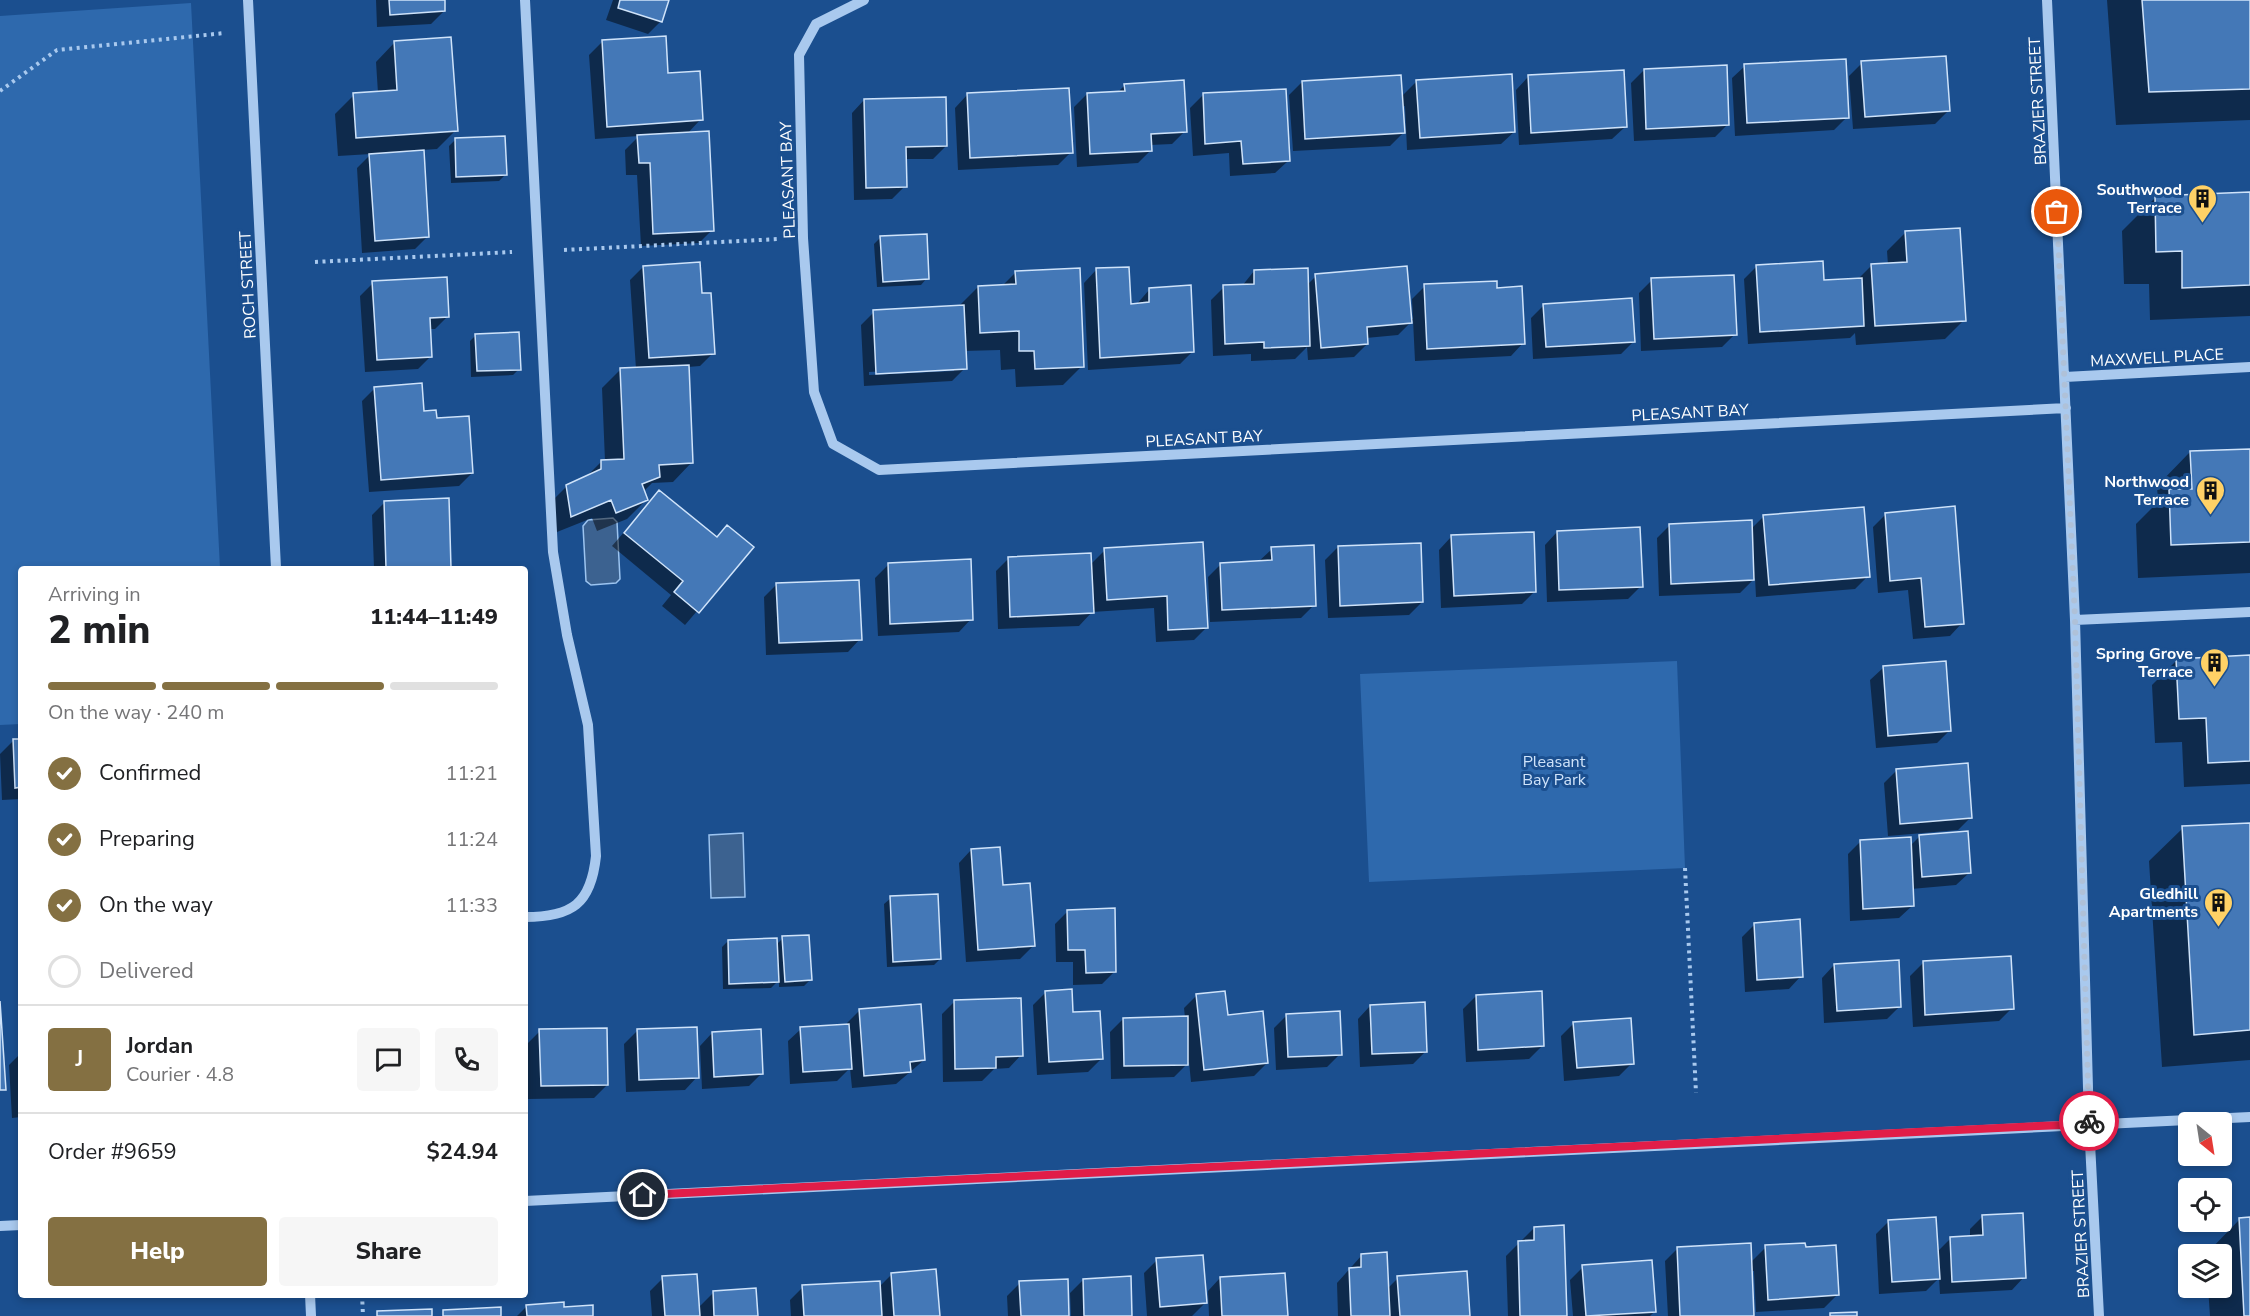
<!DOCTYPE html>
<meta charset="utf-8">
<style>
:root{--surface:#fff;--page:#f6f6f6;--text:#202124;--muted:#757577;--line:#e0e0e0;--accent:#847042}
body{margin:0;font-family:"Nunito Sans",sans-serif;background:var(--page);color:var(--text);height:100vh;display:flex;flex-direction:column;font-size:22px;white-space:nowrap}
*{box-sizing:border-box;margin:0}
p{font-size:20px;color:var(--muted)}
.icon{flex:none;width:33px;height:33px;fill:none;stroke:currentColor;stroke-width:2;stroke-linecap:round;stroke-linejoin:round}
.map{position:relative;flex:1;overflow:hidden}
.panel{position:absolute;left:18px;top:566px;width:510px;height:732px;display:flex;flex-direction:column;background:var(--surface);border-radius:6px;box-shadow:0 3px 9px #0003}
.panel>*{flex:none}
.needle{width:39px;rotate:150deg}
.fabs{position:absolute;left:2178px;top:1112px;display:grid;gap:12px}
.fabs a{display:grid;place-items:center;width:54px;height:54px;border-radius:6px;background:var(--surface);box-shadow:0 3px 9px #0003;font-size:30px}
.pin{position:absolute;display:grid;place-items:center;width:51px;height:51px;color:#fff;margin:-26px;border:3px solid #fff;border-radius:50%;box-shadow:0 2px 6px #0007}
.courier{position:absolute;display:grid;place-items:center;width:60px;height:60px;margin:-30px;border:4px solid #e11d48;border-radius:50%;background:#fff;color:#222;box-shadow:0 2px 8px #0007}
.head em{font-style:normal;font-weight:800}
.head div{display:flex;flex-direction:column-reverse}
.head{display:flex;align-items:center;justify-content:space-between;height:102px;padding:0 30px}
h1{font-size:39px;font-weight:800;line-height:45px}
.bar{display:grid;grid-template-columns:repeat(4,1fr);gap:9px 6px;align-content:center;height:72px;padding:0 30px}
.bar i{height:8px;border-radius:4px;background:var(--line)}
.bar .active{background:var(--accent)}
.bar p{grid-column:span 4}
.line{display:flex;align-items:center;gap:15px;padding:0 30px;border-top:2px solid var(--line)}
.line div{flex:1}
.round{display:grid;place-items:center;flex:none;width:63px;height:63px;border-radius:6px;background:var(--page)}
ol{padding:0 30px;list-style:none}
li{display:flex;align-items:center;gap:18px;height:66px}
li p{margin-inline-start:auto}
li .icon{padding:6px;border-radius:50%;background:var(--accent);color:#fff;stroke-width:4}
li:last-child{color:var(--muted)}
li i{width:33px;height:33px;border:3px solid var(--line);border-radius:50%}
.cta{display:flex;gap:12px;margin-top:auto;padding:12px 30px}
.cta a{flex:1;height:69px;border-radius:6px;background:var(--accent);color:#fff;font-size:24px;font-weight:800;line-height:69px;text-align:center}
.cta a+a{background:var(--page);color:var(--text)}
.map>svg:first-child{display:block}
</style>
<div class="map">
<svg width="2250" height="1316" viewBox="0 0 2250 1316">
<rect width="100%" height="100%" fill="#1b4f8f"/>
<path fill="#2e69ad" d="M191,3L220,568H21V724L0,725V16Z
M1677,661L1685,868L1369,882L1360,674Z"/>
<path fill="#3c6290" stroke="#9cc4f0" stroke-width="1.5" d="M613,518L617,522L620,579L616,583L591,585L586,581L583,526L588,520Z
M743,833L745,897L711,898L709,835Z"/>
<path fill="#0007" fill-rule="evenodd" d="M376,0H443L444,11L431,24L377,27Z
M613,0H668L661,21L648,34L606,20Z
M2107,0H2250V120L2116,125Z
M395,42L456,130L437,149L422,150L428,236L415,249L362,253L357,168L371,154L338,156L335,114L354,95L378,93L376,62Z
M602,42L666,75L701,119L687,134L712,230L699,243L641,246L637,175H626L625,150L639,136L595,139L589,55Z
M1862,63L1948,111L1935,124L1853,129L1849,76Z
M1745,66L1847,117L1834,130L1735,136L1732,78Z
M1644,70L1728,124L1715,137L1634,141L1631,83Z
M1528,77L1625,127L1612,139L1519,145L1516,90Z
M1417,81L1514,132L1501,144L1407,150L1405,106L1402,107L1403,133L1390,146L1293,151L1289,95L1302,82L1401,97Z
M1125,85L1185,131L1172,144L1150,145L1151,150L1138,163L1077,167L1074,107L1087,94L1117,93Z
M967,95L1071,152L1058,165L958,170L955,108Z
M1203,95L1288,161L1275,173L1230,176L1229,153L1193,156L1190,108Z
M864,100L946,146L933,159H904L905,186L892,199L854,200L852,113Z
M455,140L505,175L499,181L451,183L449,146Z
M2250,194V316L2150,320L2149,284H2124L2122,231L2155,198Z
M1906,232L1964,320L1945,339L1856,345L1855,333L1850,338L1748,344L1744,279L1757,266L1823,282L1857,280L1871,266L1888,265L1887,251Z
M880,238L927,278L921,285L877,287L874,244Z
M643,267L701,295L713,353L700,366L688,367L692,462L673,482L652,483L643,492L646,500L627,519L597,531L592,518L552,534L548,505L567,486L585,478L602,461H605L602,388L621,369H636L630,280Z
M1096,270L1130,305H1136L1149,290L1193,351L1180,364L1088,370L1084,283Z
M1254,271L1307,285L1316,276L1410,319H1413L1412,299L1425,286L1523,343L1511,356L1415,361L1413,320L1398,335L1366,338L1367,344L1354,357L1308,360L1307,347L1295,359L1251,361V354L1213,356L1211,300L1224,287L1242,286Z
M1016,272L1082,366L1063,385L1016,387L1015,369L1001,370L1000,350L964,351L965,368L952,381L864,386L861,325L874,312L959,306L978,287L1002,286ZM954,368V371L869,375V372Z
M1652,280L1735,334L1722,347L1641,351L1639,293Z
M373,283L448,316L435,329H429L431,356L418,369L365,372L360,296Z
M1544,305L1634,341L1621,354L1533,359L1531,318Z
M476,335L519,369L513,375L471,377L470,341Z
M375,388L435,420L472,473L459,486L369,492L362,401Z
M2250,450V573L2138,578L2136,524L2158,502L2157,486L2190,452Z
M659,492L716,538L727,527L752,547L685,625L662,606L671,595L612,546Z
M447,500L450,568H374L372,515L385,502Z
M1886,514L1962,623L1950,636L1913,639L1908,590L1878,593L1873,527Z
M1764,516L1868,576L1855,589L1756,597L1755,578L1740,593L1659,596L1657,538L1670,525L1751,529Z
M1557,532L1641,586L1628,599L1547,602L1545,545Z
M1451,537L1535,591L1522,604L1441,608L1439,550Z
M1202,544L1207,627L1194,640L1156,642L1154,608L1092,612L1079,626L998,629L996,571L1009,558L1090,565L1105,550Z
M1338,547L1422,602L1409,615L1328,618L1325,560Z
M1272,549L1314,605L1301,618L1210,622L1208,577L1221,564L1258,562Z
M888,565L971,619L959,632L878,636L875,578Z
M777,584L860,639L848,652L766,655L764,597Z
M2250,657V784L2184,787L2182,742L2155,743L2152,685L2176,661Z
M1883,668L1950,730L1937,743L1876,748L1870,680Z
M13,741H21V799L2,800L0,754Z
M1897,770L1971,817L1958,830L1888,836L1884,783Z
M2250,825V1060L2162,1067L2149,861L2183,828Z
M1919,837L1969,873L1956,885L1911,889L1912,906L1899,918L1850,921L1848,854L1861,841L1910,846Z
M971,850L1002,887L1033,946L1020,959L966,962L959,863Z
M891,898L940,959L934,965L887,967L884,904Z
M1068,911L1115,971L1102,984L1073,985V962H1056L1055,924Z
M1755,924L1801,976L1789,989L1745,992L1742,937Z
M783,938L810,980L804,986L779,987V980L771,988L723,989L722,947L728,941L776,945Z
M1923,963L2012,1008L1999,1021L1913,1027L1910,976Z
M1834,965L1900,1006L1887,1019L1824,1023L1822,978Z
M1046,992L1072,1014L1101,1059L1088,1072L1037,1075L1033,1005Z
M1197,995L1226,1017L1267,1063L1254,1076L1191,1082L1189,1062L1174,1077L1111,1079L1110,1032L1123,1019L1185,1018L1184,1008Z
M1476,996L1542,1046L1529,1059L1466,1062L1463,1009Z
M954,1002L1021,1055L1009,1068L994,1069L982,1081L943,1082L942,1014Z
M1370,1006L1426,1051L1413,1064L1360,1067L1358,1019Z
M860,1010L924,1060L896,1084L852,1088L850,1068L837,1081L790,1084L788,1041L801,1029L847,1026V1023Z
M1287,1015L1340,1054L1327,1067L1276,1070L1274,1028Z
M1574,1023L1632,1063L1619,1076L1564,1081L1561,1036Z
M540,1031L607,1085L594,1098L528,1099L527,1044Z
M637,1031L697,1077L685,1090L626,1092L624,1044Z
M712,1033L762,1073L749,1086L702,1089L700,1046Z
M21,1053V1117L12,1118L9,1065Z
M1983,1216L2024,1277L2012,1290L1940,1294L1939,1278L1926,1291L1879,1294L1876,1234L1889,1221L1937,1252L1951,1238L1970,1237V1229Z
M2240,1219H2250V1316H2210L2208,1287H2222V1254L2207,1253Z
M1534,1228L1565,1316H1508L1506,1256Z
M1766,1247L1837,1295L1824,1308L1756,1312L1754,1271H1751L1753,1316H1668L1665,1261L1678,1248L1751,1262Z
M1362,1255L1387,1289L1398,1278L1469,1316H1338L1337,1283Z
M1157,1260L1205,1303L1192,1316H1147L1144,1273Z
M1583,1267L1654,1312L1650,1316H1573L1570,1280Z
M892,1274L938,1316H791L790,1300L803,1287H879Z
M663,1278L698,1308L713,1293L757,1316H652L650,1291Z
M1220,1278L1286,1316H1209L1208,1291Z
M1083,1280L1131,1316H1071L1070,1293Z
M1020,1283L1068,1316H1008L1007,1296Z
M527,1306L563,1309L592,1316H517Z"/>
<path fill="#4478b7" stroke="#cfe3fa" stroke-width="1.5" d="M389,0H445V11L390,15Z
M620,0H669L662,22L618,8Z
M2142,0H2250V89L2149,92Z
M666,36L668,73L700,71L703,120L607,127L602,40Z
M451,37L458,131L356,138L353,93L397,90L394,41Z
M1946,56L1950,111L1865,117L1861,61Z
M1846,59L1849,118L1747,123L1744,64Z
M1727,65L1729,125L1646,129L1644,69Z
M1624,70L1627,127L1531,133L1528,75Z
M1512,74L1515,132L1420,138L1416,80Z
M1401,75L1405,133L1305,139L1302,81Z
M1184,80L1187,132L1151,134L1152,151L1090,154L1087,93L1125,91L1124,84Z
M1069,88L1073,153L970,158L967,93Z
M1286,89L1290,161L1243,164L1241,141L1205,144L1203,93Z
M946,97L947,146L906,147L907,187L866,188L864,99Z
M709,131L714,231L653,234L650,163H639L637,135Z
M505,136L507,175L456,177L455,138Z
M424,150L429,237L375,241L369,154Z
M2250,192V285L2182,288V251L2156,252L2155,196Z
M1960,228L1966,321L1875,326L1871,264L1907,262L1905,231Z
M927,234L929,279L883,282L880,236Z
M1823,261L1824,280L1862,278L1864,326L1760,332L1756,265Z
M700,262L702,293H711L715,354L649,358L643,266Z
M1407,266L1412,323L1367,327L1368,344L1321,348L1315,274Z
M1129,267L1131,304L1149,302V288L1191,285L1194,352L1100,358L1096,268Z
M1080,268L1084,367L1035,369L1034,351H1019V331L980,333L978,286L1016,284L1015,271Z
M1308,268L1310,346L1264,348V342L1225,344L1223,285L1254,284V270Z
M1734,275L1737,335L1654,339L1651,278Z
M447,277L449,317L430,318L432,357L377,360L372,281Z
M1497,281V288L1522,286L1525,344L1427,349L1424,284Z
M1632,298L1635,342L1546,347L1543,304Z
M964,305L967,369L876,374L873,310Z
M519,332L521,370L477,371L475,334Z
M689,365L693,463L659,465L660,477L642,484L648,500L616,513L611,500L571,517L566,485L601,469V460L624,459L620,368Z
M422,383L424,411L436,410L437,418L469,416L473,473L381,480L374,387Z
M2250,449V542L2171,545L2169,489H2192L2190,451Z
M659,490L717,537L727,525L754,547L699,613L674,592L683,581L624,533Z
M449,498L451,568H386L384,501Z
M1955,506L1964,624L1925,627L1921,578L1890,581L1885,513Z
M1864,507L1870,577L1769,585L1763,515Z
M1752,520L1754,580L1671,584L1669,524Z
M1640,527L1643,587L1559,590L1557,531Z
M1534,532L1536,592L1454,596L1451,535Z
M1203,542L1208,628L1168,630L1167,596L1107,600L1104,548Z
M1421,543L1423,602L1340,606L1338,546Z
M1314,545L1316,606L1222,610L1220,563L1272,560L1271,547Z
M1091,553L1094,613L1010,617L1008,557Z
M971,559L973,620L890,624L888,563Z
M859,580L862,640L779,643L776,583Z
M2250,655V761L2208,763L2206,718L2179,719L2176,659Z
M1946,661L1951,731L1888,736L1883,666Z
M13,739H21V787L15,788Z
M1968,763L1972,818L1900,824L1896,769Z
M2250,823V1030L2194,1035L2182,826Z
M1968,831L1971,873L1922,877L1919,835Z
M1911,837L1914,906L1863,909L1860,840Z
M1000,847L1003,885L1030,883L1035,946L978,950L971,849Z
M938,894L941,959L893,962L890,896Z
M1115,908L1116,972L1086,973L1085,950H1068L1067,910Z
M1800,919L1803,977L1757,980L1754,923Z
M809,935L812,980L785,982L782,936Z
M777,938L779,982L729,984L728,940Z
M2011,956L2014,1009L1925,1015L1923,961Z
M1899,960L1901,1007L1837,1011L1834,964Z
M1072,989L1073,1012L1100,1011L1103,1059L1049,1062L1045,991Z
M1225,991L1228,1015L1263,1011L1268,1063L1204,1070L1196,994Z
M1542,991L1544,1046L1478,1050L1476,995Z
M1021,998L1023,1056L996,1057V1068L955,1069L954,1000Z
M0,1001L6,1090H0Z
M1425,1002L1427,1052L1372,1054L1370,1005Z
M921,1004L925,1060L910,1062L911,1072L864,1076L859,1009Z
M1340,1011L1342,1055L1288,1057L1286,1014Z
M1188,1016V1065L1124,1066L1123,1018Z
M1631,1018L1634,1064L1577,1068L1573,1022Z
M849,1024L852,1069L803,1072L800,1027Z
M697,1027L699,1078L639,1080L637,1029Z
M607,1028L608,1085L541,1086L539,1029Z
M761,1029L763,1074L714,1077L712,1032Z
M2023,1213L2026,1278L1952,1282L1950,1237L1983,1235L1982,1215Z
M1936,1217L1940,1279L1892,1282L1888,1220Z
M2250,1217V1316H2244L2239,1218Z
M1564,1225L1567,1316H1520L1518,1241L1534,1240V1227Z
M1751,1243L1754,1316H1680L1677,1247Z
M1805,1243L1806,1247L1836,1245L1839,1295L1768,1300L1765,1245Z
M1387,1252L1390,1316H1351L1349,1268L1361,1267V1254Z
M1203,1255L1207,1303L1160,1307L1156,1258Z
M1652,1260L1656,1312L1586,1316L1582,1265Z
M936,1269L940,1316H894L891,1273Z
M1467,1271L1470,1316H1400L1397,1276Z
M1285,1273L1288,1316H1222L1220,1277Z
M697,1274L700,1316H665L662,1276Z
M1131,1276L1132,1316H1084L1083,1279Z
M1068,1279L1069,1316H1021L1019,1281Z
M880,1281L882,1316H804L802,1285Z
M756,1288L758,1316H714L713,1291Z
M564,1302V1307L593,1305V1316H527L526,1305Z
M501,1307V1316H443V1310Z
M432,1309V1316H377V1311Z
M1857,1312V1316H1830V1313Z"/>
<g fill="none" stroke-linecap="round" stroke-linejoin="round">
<path stroke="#a9c9ee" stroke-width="4" stroke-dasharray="3 4.5" stroke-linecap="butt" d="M0,91L57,50L225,33
M564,250L779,239
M315,262L512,252
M1685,868L1696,1093
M362,1294L363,1316"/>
<path stroke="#a9c9ee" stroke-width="10" d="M248,0L276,568
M864,0L816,24L799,55L803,238L814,392L833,444L879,470L2066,408
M2047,0L2075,620L2089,1124L2099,1316
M2065,377L2250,367
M2075,620L2250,612
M525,917C572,917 591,904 596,856L588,725L567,635L553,552L525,0
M525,1201L2250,1117
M0,1226L21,1225
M310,1294L311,1316"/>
</g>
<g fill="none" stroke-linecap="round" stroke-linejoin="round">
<path stroke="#afc1d8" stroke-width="6" stroke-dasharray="0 10.8" d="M2057,212L2075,620L2089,1121"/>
<path stroke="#e11d48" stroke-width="8" d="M643,1195L2038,1126L2089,1124V1121"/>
</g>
<defs>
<symbol id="building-pin" viewBox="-11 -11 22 30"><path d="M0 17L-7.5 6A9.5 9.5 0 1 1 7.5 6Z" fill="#ffd166" stroke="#1b4f8f"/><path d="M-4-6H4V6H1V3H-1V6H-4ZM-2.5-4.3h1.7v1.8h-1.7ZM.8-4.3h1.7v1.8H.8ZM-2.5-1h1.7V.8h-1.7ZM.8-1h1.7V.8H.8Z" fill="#111"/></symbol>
</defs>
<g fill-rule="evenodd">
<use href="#building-pin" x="2186" y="182" width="33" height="45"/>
<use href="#building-pin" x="2194" y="474" width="33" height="45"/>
<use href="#building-pin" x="2198" y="646" width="33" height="45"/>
<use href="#building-pin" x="2202" y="886" width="33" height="45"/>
</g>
<g text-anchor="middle" stroke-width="6" stroke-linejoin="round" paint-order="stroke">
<g font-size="16" fill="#fff" stroke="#1b4f8f">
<text transform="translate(2037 101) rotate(-93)" y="6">BRAZIER STREET</text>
<text transform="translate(787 180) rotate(-92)" y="6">PLEASANT BAY</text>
<text transform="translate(247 285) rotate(-93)" y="6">ROCH STREET</text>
<text transform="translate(2157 357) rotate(-3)" y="6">MAXWELL PLACE</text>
<text transform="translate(1690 412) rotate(-3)" y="6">PLEASANT BAY</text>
<text transform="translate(1204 438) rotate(-3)" y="6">PLEASANT BAY</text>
<text transform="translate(2080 1234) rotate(-93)" y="6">BRAZIER STREET</text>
</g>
<g font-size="16" font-weight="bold" fill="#fff" stroke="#1b4f8f" text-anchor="end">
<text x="2182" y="195">Southwood<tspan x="2182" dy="18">Terrace</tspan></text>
<text x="2189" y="487">Northwood<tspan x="2189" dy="18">Terrace</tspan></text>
<text x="2193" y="659">Spring Grove<tspan x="2193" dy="18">Terrace</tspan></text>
<text x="2198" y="899">Gledhill<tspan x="2198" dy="18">Apartments</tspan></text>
</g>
<g font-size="16" fill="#cfe3fa" stroke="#1b4f8f">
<text x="1554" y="767">Pleasant<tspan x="1554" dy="18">Bay Park</tspan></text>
</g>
</g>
</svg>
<div class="fabs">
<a><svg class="needle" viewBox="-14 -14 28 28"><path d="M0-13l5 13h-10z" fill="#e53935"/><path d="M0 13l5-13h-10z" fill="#757577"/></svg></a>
<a><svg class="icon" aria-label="locate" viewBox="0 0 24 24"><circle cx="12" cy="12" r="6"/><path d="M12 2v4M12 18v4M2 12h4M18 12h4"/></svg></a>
<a><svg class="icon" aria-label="layers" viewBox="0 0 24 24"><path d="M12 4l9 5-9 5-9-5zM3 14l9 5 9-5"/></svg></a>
</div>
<div class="pin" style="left:2057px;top:212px;background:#ea580c"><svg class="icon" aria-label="bag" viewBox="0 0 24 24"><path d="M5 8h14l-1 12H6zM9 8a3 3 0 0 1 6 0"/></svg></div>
<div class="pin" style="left:643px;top:1195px;background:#1f2937"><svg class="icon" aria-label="home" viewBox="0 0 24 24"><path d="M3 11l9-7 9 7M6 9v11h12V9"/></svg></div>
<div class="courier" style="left:2089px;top:1121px"><svg class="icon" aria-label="bike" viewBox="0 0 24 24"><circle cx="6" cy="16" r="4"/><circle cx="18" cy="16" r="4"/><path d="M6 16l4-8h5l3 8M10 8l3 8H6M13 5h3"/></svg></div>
<section class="panel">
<div class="head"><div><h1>2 min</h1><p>Arriving in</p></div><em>11:44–11:49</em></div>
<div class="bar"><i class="active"></i><i class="active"></i><i class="active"></i><i></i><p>On the way · 240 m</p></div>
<ol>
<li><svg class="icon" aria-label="check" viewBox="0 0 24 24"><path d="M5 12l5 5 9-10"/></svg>Confirmed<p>11:21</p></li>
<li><svg class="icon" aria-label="check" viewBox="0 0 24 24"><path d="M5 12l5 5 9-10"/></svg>Preparing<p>11:24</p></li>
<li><svg class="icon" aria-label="check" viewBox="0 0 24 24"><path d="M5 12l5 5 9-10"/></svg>On the way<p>11:33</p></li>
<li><i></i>Delivered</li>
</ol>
<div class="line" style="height:108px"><b class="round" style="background:var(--accent);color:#fff">J</b><div><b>Jordan</b><p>Courier · 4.8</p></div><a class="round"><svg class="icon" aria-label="chat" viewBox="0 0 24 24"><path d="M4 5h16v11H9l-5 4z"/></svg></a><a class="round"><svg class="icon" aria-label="phone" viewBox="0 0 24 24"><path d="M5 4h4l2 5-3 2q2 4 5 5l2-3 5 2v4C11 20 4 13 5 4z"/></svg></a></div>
<div class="line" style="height:78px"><div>Order #9659</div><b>$24.94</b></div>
<div class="cta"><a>Help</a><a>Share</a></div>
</section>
</div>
